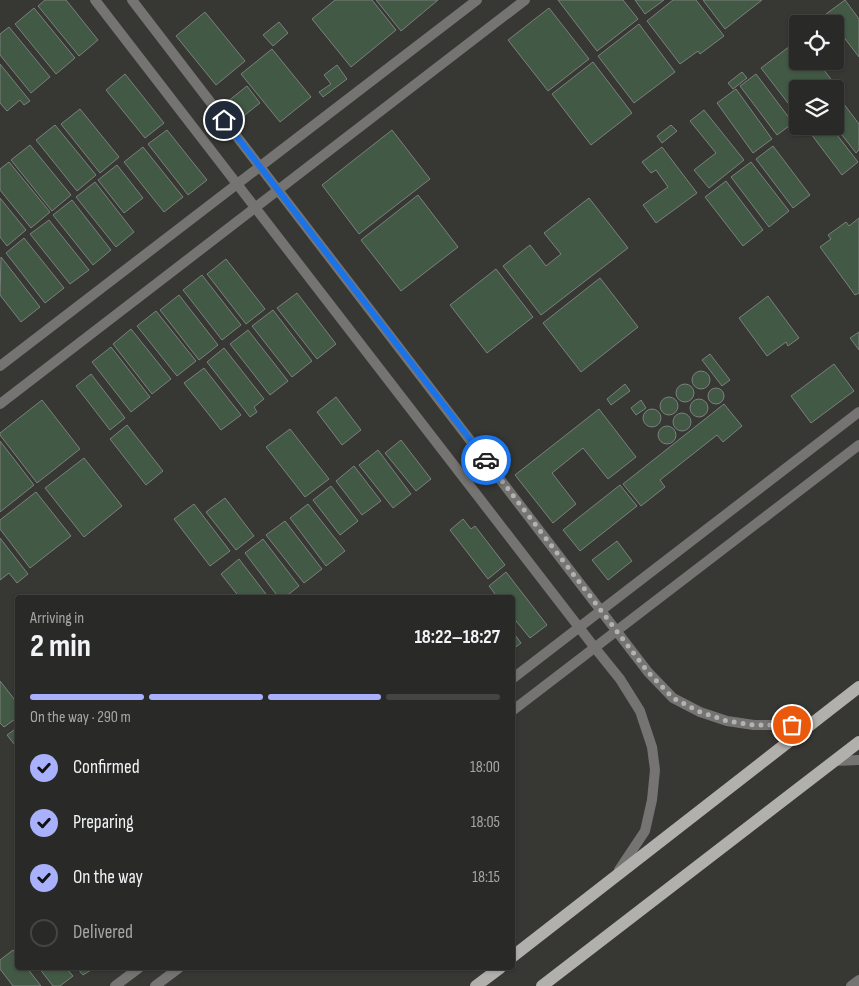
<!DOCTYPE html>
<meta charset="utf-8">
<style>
:root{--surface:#292a27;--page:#353633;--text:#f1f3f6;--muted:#a5a7a7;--line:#454644;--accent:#a9b0fc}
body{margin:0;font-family:"Sofia Sans Condensed",sans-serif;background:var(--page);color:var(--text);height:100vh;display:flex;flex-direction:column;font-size:19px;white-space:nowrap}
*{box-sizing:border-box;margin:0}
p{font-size:16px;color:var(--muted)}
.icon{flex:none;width:28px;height:28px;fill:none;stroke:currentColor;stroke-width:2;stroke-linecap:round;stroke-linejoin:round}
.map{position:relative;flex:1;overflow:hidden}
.side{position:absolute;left:15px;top:595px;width:500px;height:375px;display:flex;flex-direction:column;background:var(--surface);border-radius:5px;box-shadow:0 1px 4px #0004,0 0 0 1px var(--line)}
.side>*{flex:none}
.tools{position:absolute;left:789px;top:15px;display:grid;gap:10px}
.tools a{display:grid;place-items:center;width:55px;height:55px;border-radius:5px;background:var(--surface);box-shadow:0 1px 4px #0004,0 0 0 1px var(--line);font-size:25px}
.pin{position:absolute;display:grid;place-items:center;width:42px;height:42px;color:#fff;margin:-21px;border:2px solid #fff;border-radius:50%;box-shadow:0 1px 5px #0007}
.courier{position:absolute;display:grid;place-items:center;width:50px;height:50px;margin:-25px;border:4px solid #1a73e8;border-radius:50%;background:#fff;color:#222;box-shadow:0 1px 6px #0007}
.overview em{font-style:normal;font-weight:700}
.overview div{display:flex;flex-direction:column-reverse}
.overview{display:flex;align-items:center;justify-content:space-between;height:85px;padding:0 15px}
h1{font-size:32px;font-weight:700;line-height:38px}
.bar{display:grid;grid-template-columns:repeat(4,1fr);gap:8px 5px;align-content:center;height:60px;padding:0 15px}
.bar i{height:6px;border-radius:4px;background:var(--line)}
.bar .on{background:var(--accent)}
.bar p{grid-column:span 4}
ol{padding:0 15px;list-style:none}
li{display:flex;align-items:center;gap:15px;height:55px}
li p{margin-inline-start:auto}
li .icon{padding:5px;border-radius:50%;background:var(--accent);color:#111;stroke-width:4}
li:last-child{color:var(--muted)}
li i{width:28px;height:28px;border:2px solid var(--line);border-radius:50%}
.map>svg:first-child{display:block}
</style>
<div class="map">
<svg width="859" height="986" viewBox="0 0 859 986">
<rect width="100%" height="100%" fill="#373834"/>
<path fill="#415945" stroke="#7c807d" d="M45,0H66L98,40L79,56L38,6Z
M335,0H372L396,30L351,67L312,19Z
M376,0H438L401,31Z
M558,0H623L638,19L597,51Z
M635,0H664L645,14Z
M673,0H696L724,36L700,54L698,51L680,64L647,21Z
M703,0H762L725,29Z
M845,0L859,19V57L826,14Z
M34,8L75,58L56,74L15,24Z
M549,8L589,59L548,91L508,40Z
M205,12L245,61L216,85L176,36Z
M279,22L288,33L273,46L263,35Z
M639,24L675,72L634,103L598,56Z
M9,27L50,77L31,93L0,55V34Z
M798,40V61H817L837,87L835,89H798V116L761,68Z
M272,49L311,97L280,122L241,74Z
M593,62L632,113L591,145L552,94Z
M0,64L30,101L24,105L20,100L7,111L0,103Z
M337,65L347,79L323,97L319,92L331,84L324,75Z
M742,72L747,78L733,89L728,83Z
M125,74L164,123L145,138L106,90Z
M756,74L793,123L777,135L740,86Z
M247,86L260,103L241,118L227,102Z
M736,89L772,139L753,153L717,103Z
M837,95L859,124V150L856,153L835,126V96Z
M80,109L119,157L100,173L61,124Z
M704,110L744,160L709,188L694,170L716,153L690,121Z
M55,125L96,175L77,191L36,140Z
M671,125L677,131L662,143L657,136Z
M805,126H830L858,162L842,175Z
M167,130L207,180L188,195L148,144Z
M392,130L430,179L359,234L322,185Z
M30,145L71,195L52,211L11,160Z
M773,146L810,195L793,208L756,159Z
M143,147L183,197L164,212L124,162Z
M662,147L697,193L656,223L643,205L668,187L656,170L651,173L642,162Z
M9,162L50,212L31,228L0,190V169Z
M751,162L789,211L769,227L731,177Z
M117,165L143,198L124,213L98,180Z
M726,181L763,230L743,246L705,197Z
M95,182L134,232L116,247L76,197Z
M418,195L458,247L401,291L361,240Z
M0,198L26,230L7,246L0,237Z
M589,198L628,248L541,315L503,266L530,245L546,266L561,254L544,233Z
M72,200L111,250L93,265L53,215Z
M859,218V293L855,295L820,247L831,239L828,235L846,222L849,226Z
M49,220L89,270L70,284L30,234Z
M24,238L64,288L45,303L6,253Z
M1,257L40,307L21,322L0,295Z
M226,259L265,309L246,324L207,274Z
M496,269L533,317L487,353L450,305Z
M202,275L241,325L222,340L183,290Z
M600,278L638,327L581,372L543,323Z
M297,293L336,344L317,359L277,308Z
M179,295L218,345L199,360L160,310Z
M768,296L799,338L788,346L786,342L767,356L739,318Z
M273,310L312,361L292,377L252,326Z
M156,311L196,361L177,376L137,326Z
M131,329L171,379L152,394L113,344Z
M248,330L288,381L270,395L230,344Z
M859,332V350L850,338Z
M111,347L150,397L131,412L92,362Z
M224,348L264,399L254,407L257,412L250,417L207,362Z
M710,354L730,380L722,386L702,360Z
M834,364L854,391L811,423L791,396Z
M204,368L241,415L221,430L184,383Z
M692 380a9 9 0 1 1 18 0a9 9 0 1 1-18 0Z
M91,374L125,418L110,430L76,386Z
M625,384L630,391L611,405L607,399Z
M676 393a9 9 0 1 1 18 0a9 9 0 1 1-18 0Z
M708 396a8 8 0 1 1 16 0a8 8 0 1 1-16 0Z
M660 406a9 9 0 1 1 18 0a9 9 0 1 1-18 0Z
M336,397L361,430L342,445L317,412Z
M690 408a9 9 0 1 1 18 0a9 9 0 1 1-18 0Z
M42,400L80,449L37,483L0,435V433Z
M641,400L646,408L636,415L631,408Z
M724,404L742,426L723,442L717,435L660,480L665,487L641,506L623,484Z
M599,409L636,457L608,479L583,448L552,473L576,504L553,523L515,475Z
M643 418a9 9 0 1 1 18 0a9 9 0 1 1-18 0Z
M673 422a9 9 0 1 1 18 0a9 9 0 1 1-18 0Z
M127,425L163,471L146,485L110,439Z
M658 435a9 9 0 1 1 18 0a9 9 0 1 1-18 0Z
M290,429L329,479L305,497L266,447Z
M401,440L431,479L416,491L385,453Z
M0,441L34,485L0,512Z
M378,450L411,494L393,508L359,465Z
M84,458L122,506L84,537L45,488Z
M354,466L381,501L362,515L336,481Z
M620,485L637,506L580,551L563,530Z
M331,486L358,521L340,535L313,500Z
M36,492L71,536L30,568L0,529V520Z
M225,498L254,536L236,550L206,512Z
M194,504L230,551L210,566L174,519Z
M308,504L345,551L326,566L290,518Z
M463,519L471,529L475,526L505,565L488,579L450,530Z
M285,521L322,569L304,583L266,535Z
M0,538L28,574L17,583L9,573L0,580Z
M263,539L299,586L284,598H279L245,553Z
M617,541L632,561L608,580L592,560Z
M239,559L269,598H240L221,574Z
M506,572L547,625L530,638L512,616V598H498L489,586Z
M512,631L521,643L512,650Z
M0,681L18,704V717L4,727L0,723Z
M18,727V749L7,735Z
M13,950L18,956V968H27L41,986H13L0,969V960Z
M39,968H66L73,976L60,986H53Z
M77,968H94L83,975Z"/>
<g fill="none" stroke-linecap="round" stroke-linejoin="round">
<path stroke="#757472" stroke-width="10" d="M95,0L595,648L620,679L640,711L652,747L655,770L652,800L645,831L619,870
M132,0L648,672L673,698L700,712L727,721L754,725H811
M0,366L477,0
M0,404L525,0
M512,679L859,412
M512,711L859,445
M835,761L859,760
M115,986L139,968
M155,986L179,968
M851,986L859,980"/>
<path stroke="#b2b0ac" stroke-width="12" d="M512,957L859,687
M476,986L500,968
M542,986L859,742"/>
</g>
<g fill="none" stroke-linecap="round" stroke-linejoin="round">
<path stroke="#b2b3b0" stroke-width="5" stroke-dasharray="0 9" d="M486,460L648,672L673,698L700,712L727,721L754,725H792"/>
<path stroke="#1a73e8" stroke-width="6" d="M224,120L486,460"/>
</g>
</svg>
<div class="tools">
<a><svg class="icon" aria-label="locate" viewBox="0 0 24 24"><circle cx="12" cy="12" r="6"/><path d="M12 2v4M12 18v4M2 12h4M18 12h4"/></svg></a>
<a><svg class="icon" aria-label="layers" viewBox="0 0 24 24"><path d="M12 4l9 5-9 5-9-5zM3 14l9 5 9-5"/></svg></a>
</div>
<div class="pin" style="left:792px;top:725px;background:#ea580c"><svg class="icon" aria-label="bag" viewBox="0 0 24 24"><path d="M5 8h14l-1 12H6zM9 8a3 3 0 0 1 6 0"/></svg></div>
<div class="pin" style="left:224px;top:120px;background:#1f2937"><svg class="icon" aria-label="home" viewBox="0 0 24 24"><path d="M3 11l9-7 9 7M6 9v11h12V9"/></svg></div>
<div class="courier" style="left:486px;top:460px"><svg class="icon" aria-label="car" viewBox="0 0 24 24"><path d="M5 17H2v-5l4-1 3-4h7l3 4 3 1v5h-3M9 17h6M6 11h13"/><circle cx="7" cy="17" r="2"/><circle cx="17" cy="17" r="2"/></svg></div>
<section class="side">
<div class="overview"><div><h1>2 min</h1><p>Arriving in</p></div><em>18:22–18:27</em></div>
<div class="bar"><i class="on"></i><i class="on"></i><i class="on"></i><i></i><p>On the way · 290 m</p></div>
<ol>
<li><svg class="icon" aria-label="check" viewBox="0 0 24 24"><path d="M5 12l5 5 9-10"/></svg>Confirmed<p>18:00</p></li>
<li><svg class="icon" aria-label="check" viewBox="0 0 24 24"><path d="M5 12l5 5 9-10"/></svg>Preparing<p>18:05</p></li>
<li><svg class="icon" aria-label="check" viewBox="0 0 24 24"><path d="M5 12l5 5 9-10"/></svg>On the way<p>18:15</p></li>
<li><i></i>Delivered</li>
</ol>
</section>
</div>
